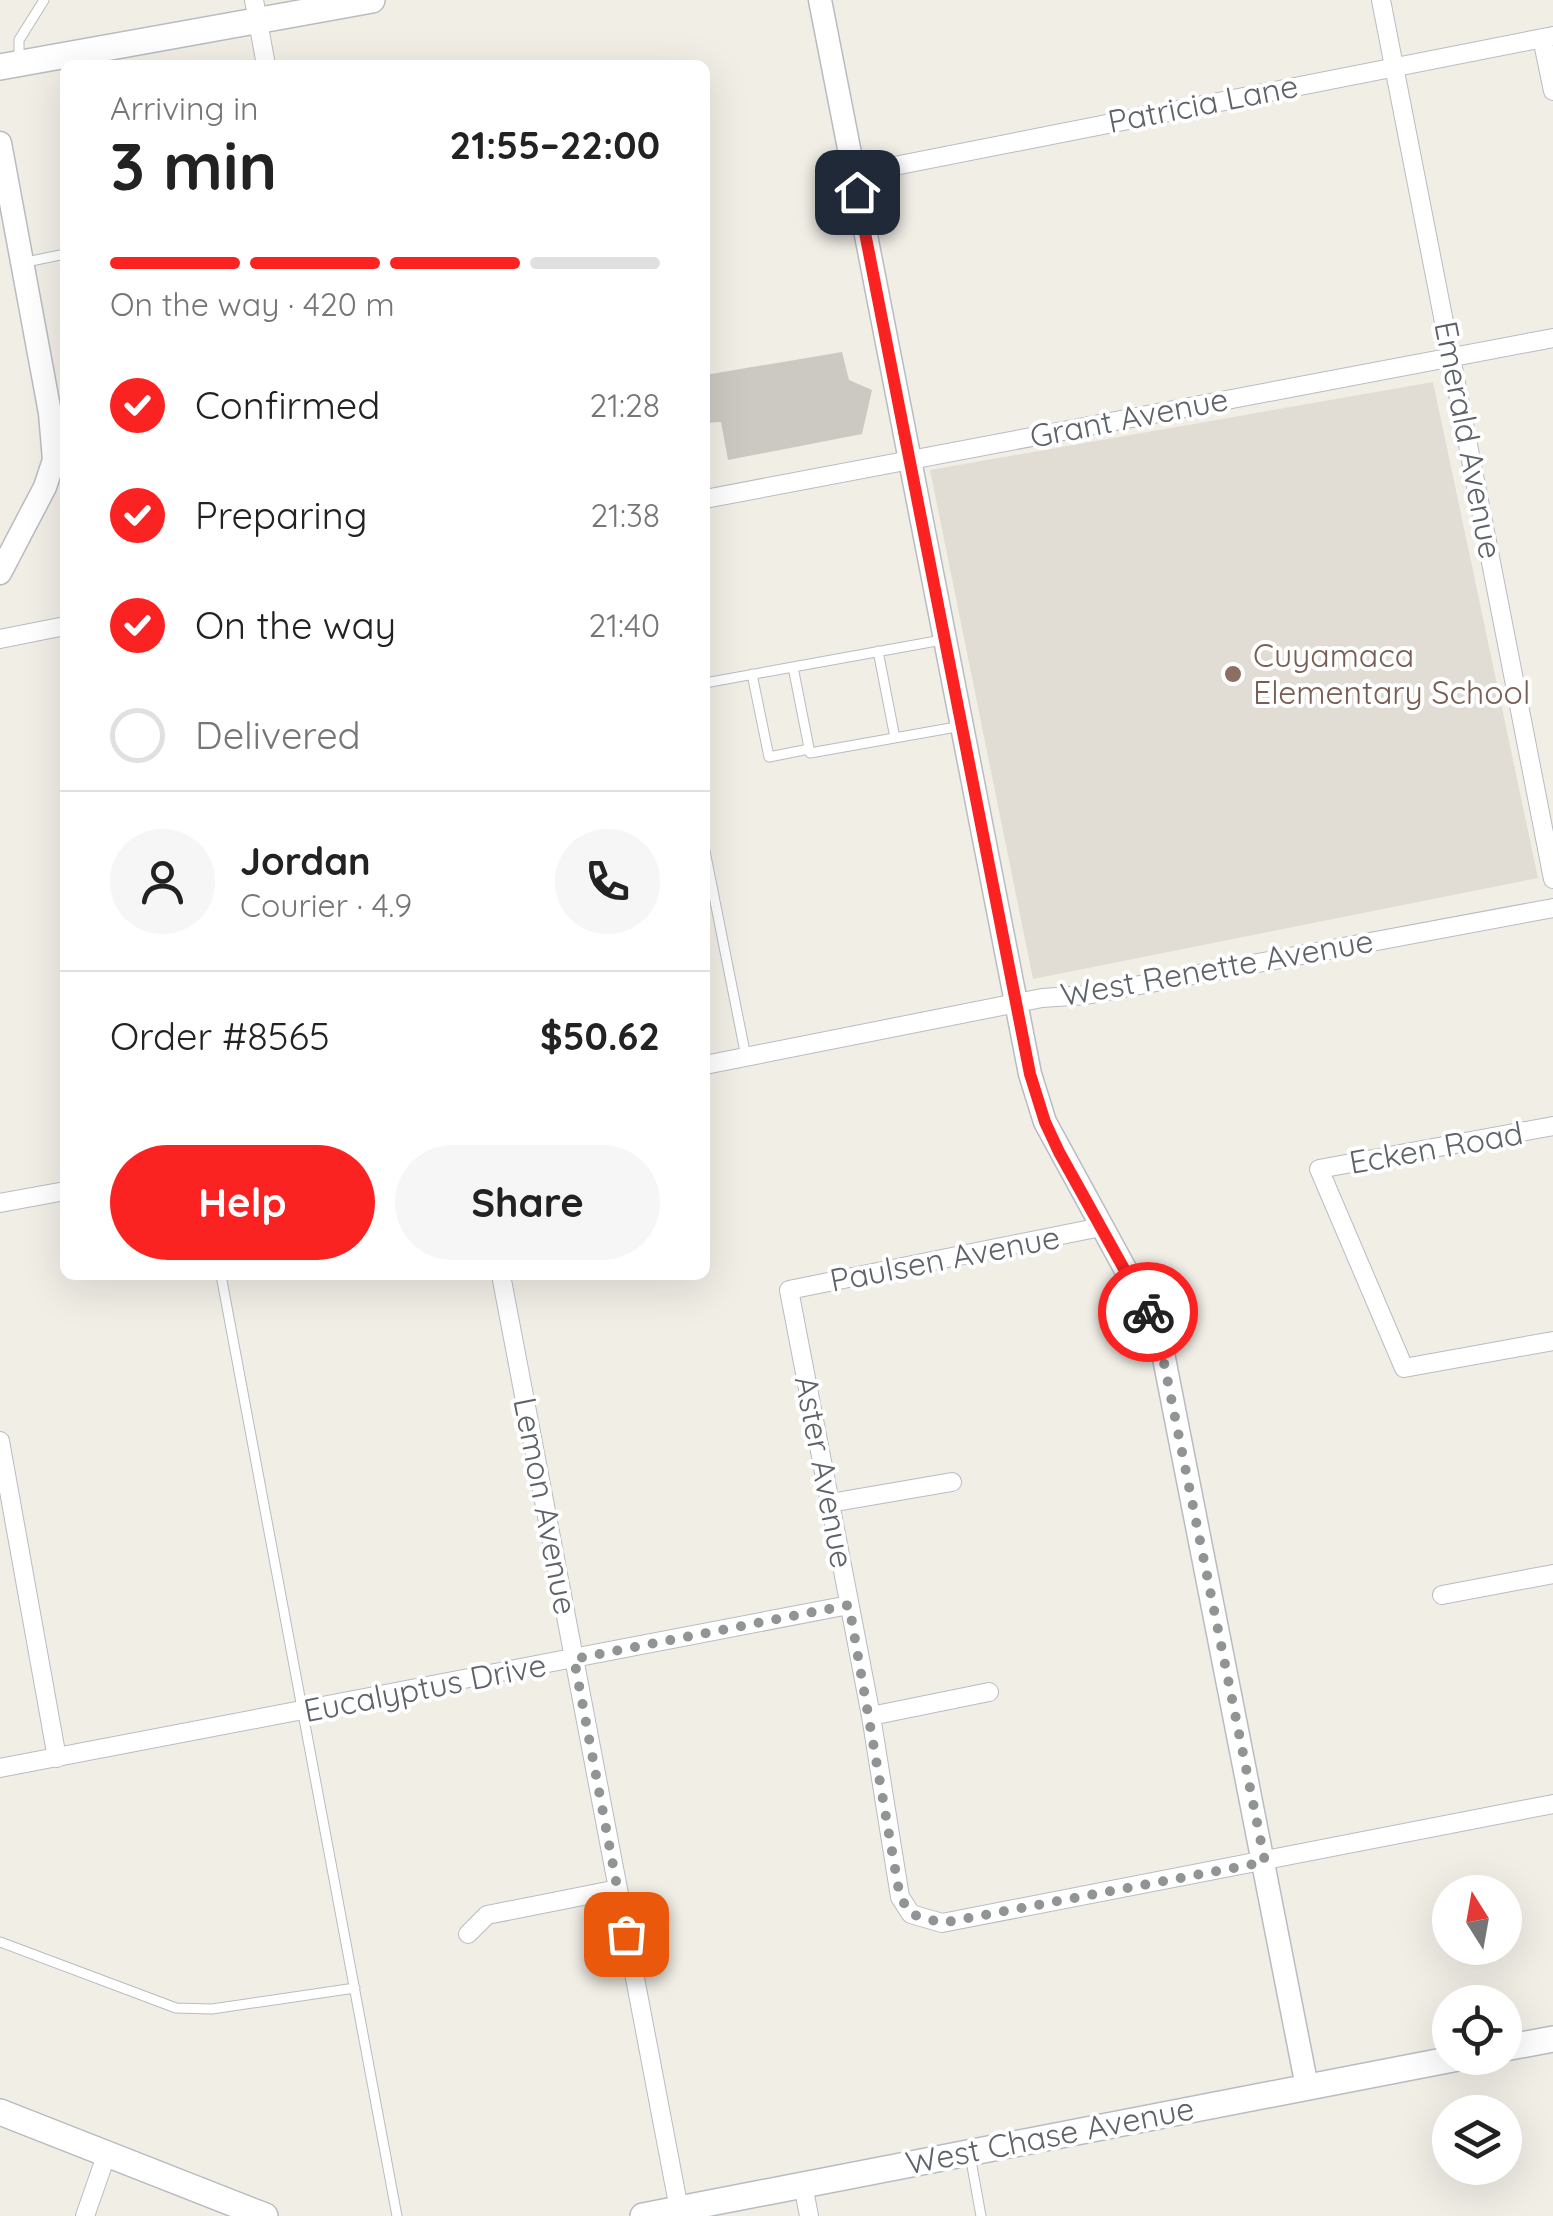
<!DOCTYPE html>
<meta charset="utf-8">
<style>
:root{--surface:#fff;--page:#f6f6f6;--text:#222;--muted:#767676;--line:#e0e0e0;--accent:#fb2322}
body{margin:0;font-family:Quicksand,sans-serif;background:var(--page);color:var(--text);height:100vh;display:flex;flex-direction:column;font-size:38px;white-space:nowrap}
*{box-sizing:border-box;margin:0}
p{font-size:32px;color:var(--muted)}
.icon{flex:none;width:55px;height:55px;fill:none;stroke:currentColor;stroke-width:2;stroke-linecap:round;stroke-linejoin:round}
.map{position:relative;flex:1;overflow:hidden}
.drawer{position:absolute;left:60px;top:60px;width:650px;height:1220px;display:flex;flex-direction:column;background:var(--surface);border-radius:15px;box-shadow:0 10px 40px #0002}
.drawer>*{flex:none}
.needle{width:65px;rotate:349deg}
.tools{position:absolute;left:1432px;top:1875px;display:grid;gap:20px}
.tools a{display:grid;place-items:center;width:90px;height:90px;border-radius:50%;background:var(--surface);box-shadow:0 10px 40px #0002;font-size:50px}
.pin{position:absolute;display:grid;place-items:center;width:85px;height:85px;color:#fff;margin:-42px;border-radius:20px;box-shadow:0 5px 15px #0006}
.courier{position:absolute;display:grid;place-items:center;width:100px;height:100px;margin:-50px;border:8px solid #fb2322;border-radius:50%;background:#fff;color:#222;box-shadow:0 2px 12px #0007}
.summary em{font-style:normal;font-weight:700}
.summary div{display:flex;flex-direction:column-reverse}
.summary{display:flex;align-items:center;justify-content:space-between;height:170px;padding:0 50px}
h1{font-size:65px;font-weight:700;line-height:75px}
.bar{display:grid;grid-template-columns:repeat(4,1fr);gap:15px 10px;align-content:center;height:120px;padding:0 50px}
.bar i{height:12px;border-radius:8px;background:var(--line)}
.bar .current{background:var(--accent)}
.bar p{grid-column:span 4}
.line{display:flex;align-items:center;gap:25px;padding:0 50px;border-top:2px solid var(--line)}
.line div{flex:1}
.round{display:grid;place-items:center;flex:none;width:105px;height:105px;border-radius:52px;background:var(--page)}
ol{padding:0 50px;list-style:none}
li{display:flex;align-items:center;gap:30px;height:110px}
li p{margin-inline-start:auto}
li .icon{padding:10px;border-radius:50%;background:var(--accent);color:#fff;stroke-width:4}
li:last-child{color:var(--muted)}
li i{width:55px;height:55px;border:5px solid var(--line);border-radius:50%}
.button{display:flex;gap:20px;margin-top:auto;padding:20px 50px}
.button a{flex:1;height:115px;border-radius:60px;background:var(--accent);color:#fff;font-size:40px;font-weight:700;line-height:115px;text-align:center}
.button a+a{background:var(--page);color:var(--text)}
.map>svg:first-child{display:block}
</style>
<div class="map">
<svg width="1553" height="2216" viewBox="0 0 1553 2216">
<rect width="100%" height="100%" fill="#f1eee6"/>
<path fill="#e1ddd5" d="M1433,382L1538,878L1033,979L930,470Z"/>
<path fill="#ccc9c3" d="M842,352L849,380L872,390L862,434L728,460L721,422L705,423V375Z"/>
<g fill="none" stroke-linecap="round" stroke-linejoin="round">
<defs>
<path id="service" d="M19,60V40L44,0
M26,262L65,254
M942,640L793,667L810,753L962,726
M878,651L895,738
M752,674L769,757L809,749
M705,683L793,667
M705,851L746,1057
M221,1275L397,2216
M0,1942L176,2008L212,2009L355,1988
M970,2155L981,2216"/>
<path id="minor" d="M254,0L266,65
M1381,0L1553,879
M1542,38L1553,91
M854,174L1553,36
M705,499L1553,338
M0,639L65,626
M705,1065L1042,998L1086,995L1553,908
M1553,1126L1319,1169L1404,1368L1553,1341
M0,1203L65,1191
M1101,1227L789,1290L871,1716L900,1897L911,1914L942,1923L1553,1804
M501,1275L679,2209
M0,1441L57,1758
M830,1503L952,1482
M1442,1595L1553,1574
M871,1716L989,1692
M0,1768L849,1605
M468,1934L487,1915L618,1889
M803,2185L809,2216
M85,2216L107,2153"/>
<path id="tertiary" d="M820,0L1030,1074L1045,1122L1146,1307L1163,1353L1307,2087
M0,143L50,413L54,460L45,487L0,573"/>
<path id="secondary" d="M0,67L372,0
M1505,2048L1553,2039
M0,2112L265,2216
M643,2216L1458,2058"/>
</defs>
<use href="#service" stroke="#b8bcc1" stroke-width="11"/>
<use href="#minor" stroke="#b8bcc1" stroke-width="20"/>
<use href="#tertiary" stroke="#b8bcc1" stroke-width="25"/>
<use href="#secondary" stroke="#b7bcc1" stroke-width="28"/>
<use href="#service" stroke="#fff" stroke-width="9"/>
<use href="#minor" stroke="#fff" stroke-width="18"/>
<use href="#tertiary" stroke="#fff" stroke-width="22"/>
<use href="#secondary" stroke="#fff" stroke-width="25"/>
</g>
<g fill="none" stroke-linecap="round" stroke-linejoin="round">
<path stroke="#919494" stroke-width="10" stroke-dasharray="0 18" d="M626,1934L574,1659L849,1605L900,1897L911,1914L942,1923L1265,1862L1162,1353L1148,1312"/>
<path stroke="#fb2322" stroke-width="12" d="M857,192L1030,1074L1045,1122L1059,1152L1148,1312"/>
</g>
<circle fill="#8d6e63" stroke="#fff" stroke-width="4" cx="1233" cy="674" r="10"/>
<g text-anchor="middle" stroke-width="8" stroke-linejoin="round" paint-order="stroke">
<g font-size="32" fill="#5d6368" stroke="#fff">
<text transform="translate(1203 104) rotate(-11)" y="11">Patricia Lane</text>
<text transform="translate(1129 418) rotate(-11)" y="11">Grant Avenue</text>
<text transform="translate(1468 440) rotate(79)" y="11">Emerald Avenue</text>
<text transform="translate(1217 968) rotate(-10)" y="11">West Renette Avenue</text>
<text transform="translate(1436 1148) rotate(-10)" y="11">Ecken Road</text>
<text transform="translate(945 1259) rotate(-11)" y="11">Paulsen Avenue</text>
<text transform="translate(824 1472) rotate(79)" y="11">Aster Avenue</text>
<text transform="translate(545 1506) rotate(79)" y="11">Lemon Avenue</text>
<text transform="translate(425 1688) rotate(-11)" y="11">Eucalyptus Drive</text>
<text transform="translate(1050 2136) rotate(-11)" y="11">West Chase Avenue</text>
</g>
<g font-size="32" fill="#785e54" stroke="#fff" text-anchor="start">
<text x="1253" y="667">Cuyamaca<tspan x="1253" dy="37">Elementary School</tspan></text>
</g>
</g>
</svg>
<div class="tools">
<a><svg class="needle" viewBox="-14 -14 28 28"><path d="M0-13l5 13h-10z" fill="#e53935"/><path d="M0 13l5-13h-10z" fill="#767676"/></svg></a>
<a><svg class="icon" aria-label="locate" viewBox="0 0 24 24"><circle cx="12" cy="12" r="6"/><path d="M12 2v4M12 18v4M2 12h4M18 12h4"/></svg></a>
<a><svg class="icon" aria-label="layers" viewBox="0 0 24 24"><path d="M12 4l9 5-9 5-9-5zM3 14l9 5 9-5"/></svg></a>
</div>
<div class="pin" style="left:626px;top:1934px;background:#ea580c"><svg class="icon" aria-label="bag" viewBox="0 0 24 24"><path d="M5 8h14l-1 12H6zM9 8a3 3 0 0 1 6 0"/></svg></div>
<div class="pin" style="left:857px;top:192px;background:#1f2937"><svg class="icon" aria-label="home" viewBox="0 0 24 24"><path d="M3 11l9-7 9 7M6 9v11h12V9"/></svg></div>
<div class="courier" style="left:1148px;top:1312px"><svg class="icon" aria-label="bike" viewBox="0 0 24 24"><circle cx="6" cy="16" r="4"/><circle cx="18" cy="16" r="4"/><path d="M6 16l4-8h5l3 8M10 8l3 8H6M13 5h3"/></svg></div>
<section class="drawer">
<div class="summary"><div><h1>3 min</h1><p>Arriving in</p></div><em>21:55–22:00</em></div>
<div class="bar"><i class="current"></i><i class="current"></i><i class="current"></i><i></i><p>On the way · 420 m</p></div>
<ol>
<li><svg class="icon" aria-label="check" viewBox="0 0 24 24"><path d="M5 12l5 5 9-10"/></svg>Confirmed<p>21:28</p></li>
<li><svg class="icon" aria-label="check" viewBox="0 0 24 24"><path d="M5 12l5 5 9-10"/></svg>Preparing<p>21:38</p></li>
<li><svg class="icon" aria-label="check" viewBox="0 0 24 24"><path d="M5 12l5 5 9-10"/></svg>On the way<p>21:40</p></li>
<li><i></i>Delivered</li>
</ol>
<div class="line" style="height:180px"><a class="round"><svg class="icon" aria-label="person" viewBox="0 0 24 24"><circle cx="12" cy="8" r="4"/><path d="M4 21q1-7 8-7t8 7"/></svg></a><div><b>Jordan</b><p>Courier · 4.9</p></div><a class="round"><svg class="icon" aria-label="phone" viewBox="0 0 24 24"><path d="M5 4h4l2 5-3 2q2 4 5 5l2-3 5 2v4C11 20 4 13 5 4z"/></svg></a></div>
<div class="line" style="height:130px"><div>Order #8565</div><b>$50.62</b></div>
<div class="button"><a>Help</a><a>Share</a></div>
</section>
</div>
